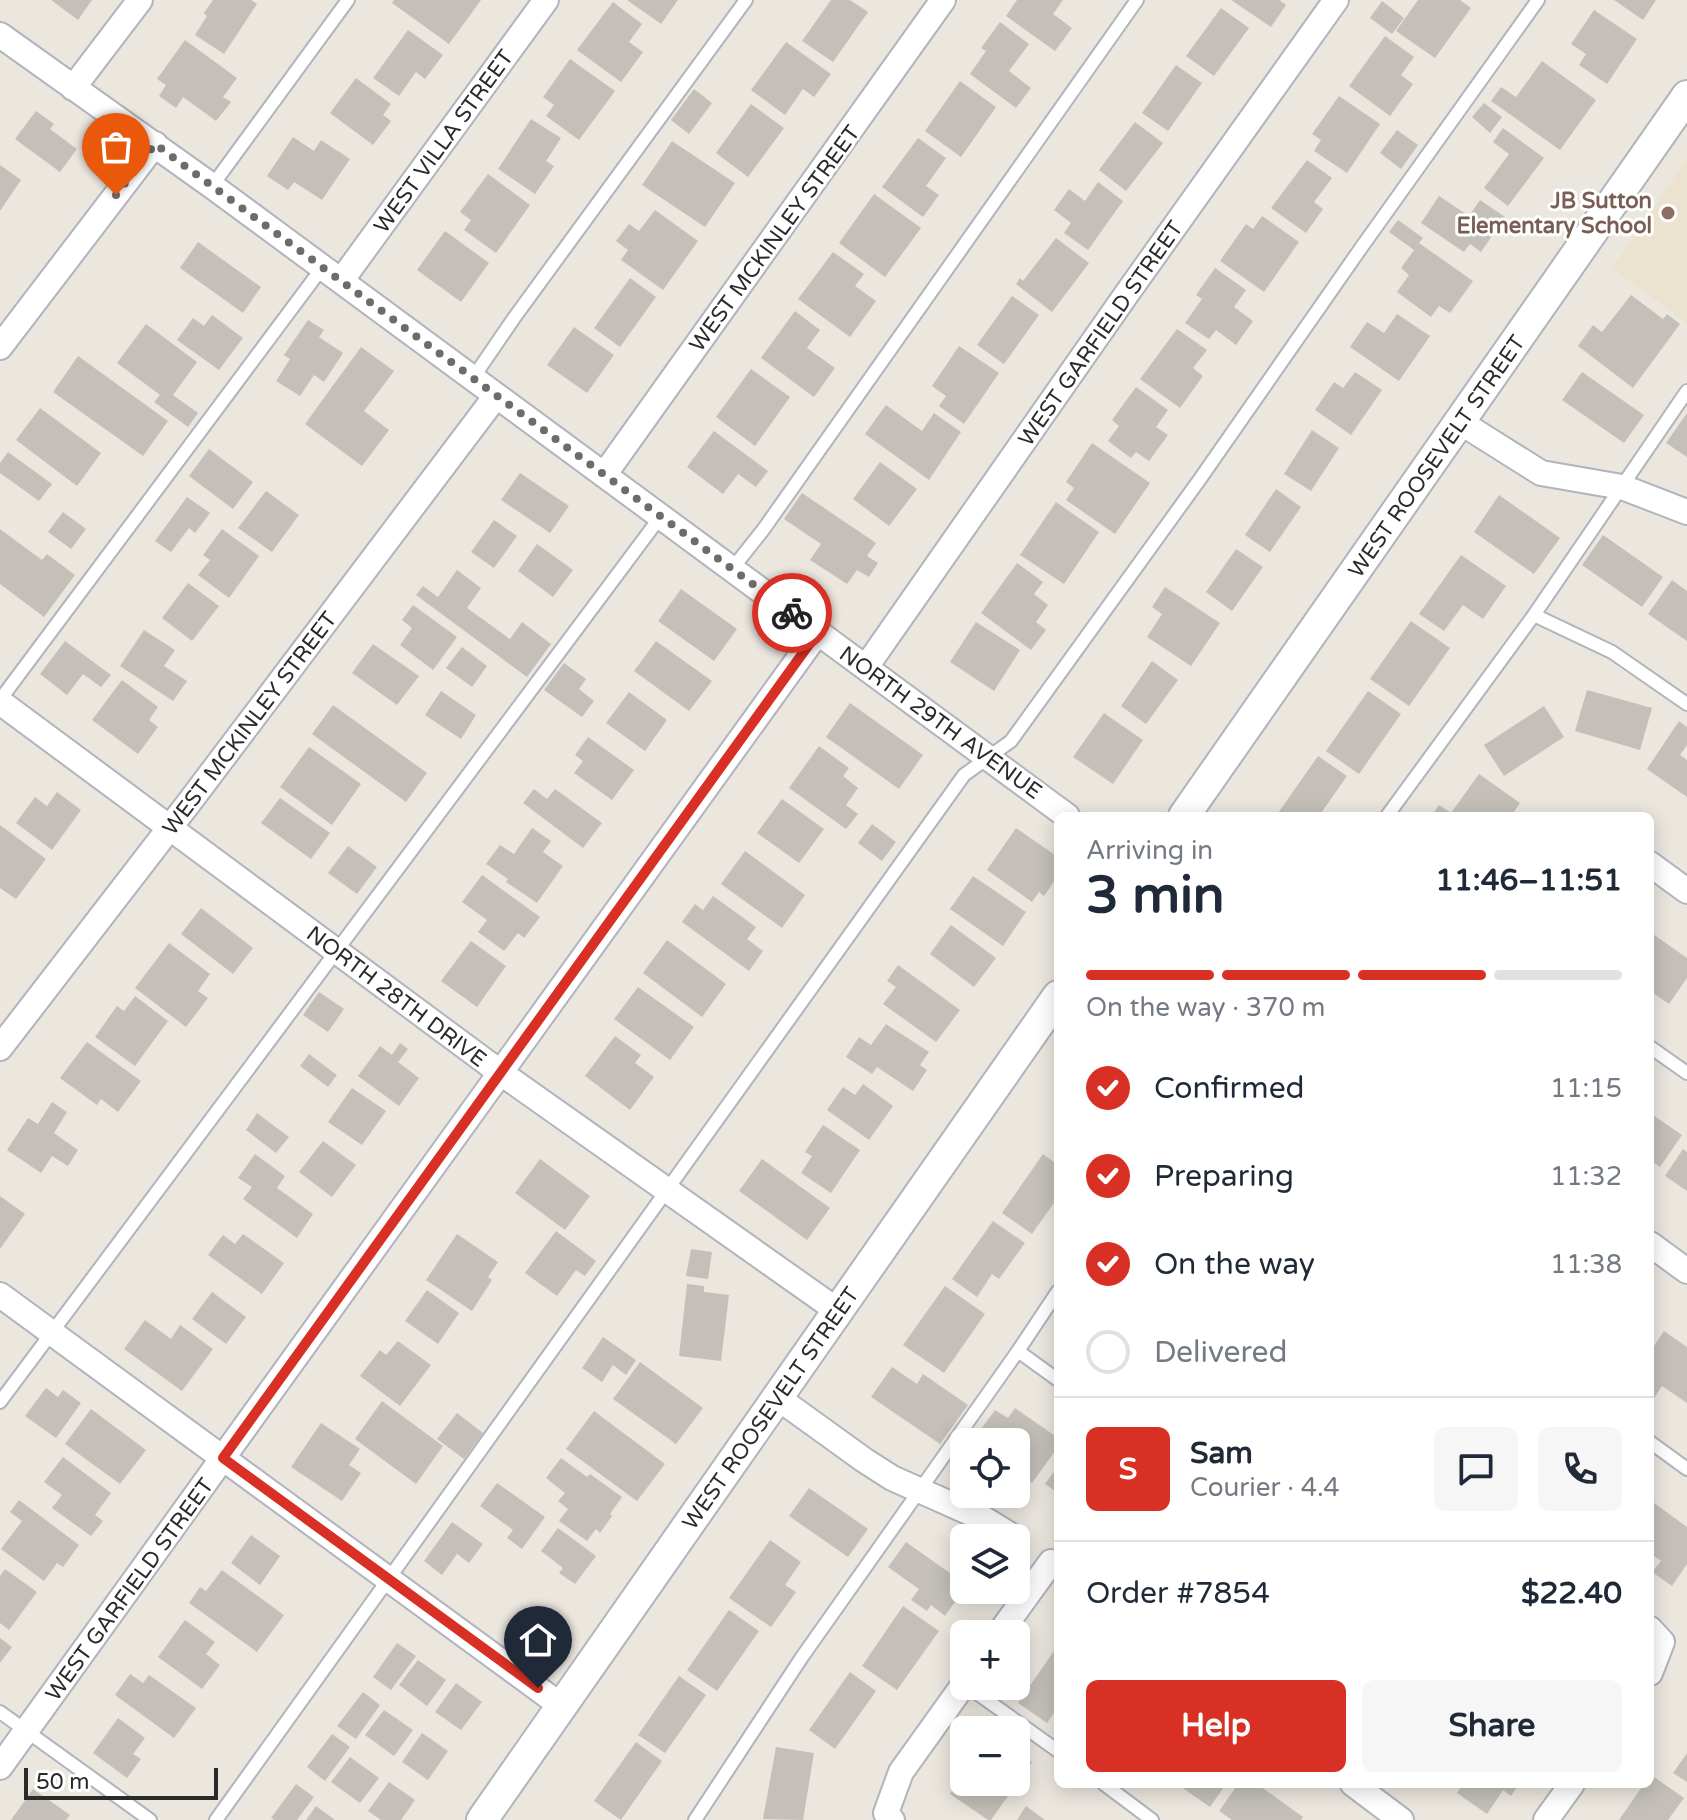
<!DOCTYPE html>
<meta charset="utf-8">
<style>
:root{--surface:#fff;--page:#f6f6f7;--text:#1f2937;--muted:#747a83;--line:#e0e1e3;--accent:#d93025}
body{margin:0;font-family:"Varela Round",sans-serif;background:var(--page);color:var(--text);height:100vh;display:flex;flex-direction:column;font-size:30px;white-space:nowrap}
*{box-sizing:border-box;margin:0}
p{font-size:26px;color:var(--muted)}
.icon{flex:none;width:44px;height:44px;fill:none;stroke:currentColor;stroke-width:2;stroke-linecap:round;stroke-linejoin:round}
.map{position:relative;flex:1;overflow:hidden}
.drawer{position:absolute;left:1054px;top:812px;width:600px;height:976px;display:flex;flex-direction:column;background:var(--surface);border-radius:12px;box-shadow:0 4px 20px #0003}
.drawer>*{flex:none}
.buttons{position:absolute;left:950px;top:1428px;display:grid;gap:16px}
.buttons a{display:grid;place-items:center;width:80px;height:80px;border-radius:12px;background:var(--surface);box-shadow:0 4px 20px #0003;font-size:40px}
.scale{position:absolute;left:24px;bottom:20px;width:194px;box-sizing:border-box;padding-left:8px;border:4px solid #2a2a2a;border-top:0;font-size:22px;line-height:28px;white-space:nowrap;color:#2a2a2a;-webkit-text-stroke:6px #fff;paint-order:stroke}
.pin{position:absolute;display:grid;place-items:center;width:68px;height:68px;color:#fff;margin:-82px -34px;border-radius:50% 50% 50% 0;rotate:-45deg;box-shadow:0 0 8px #0007}
.pin .icon{rotate:45deg}
.courier{position:absolute;display:grid;place-items:center;width:80px;height:80px;margin:-40px;border:6px solid #d93025;border-radius:50%;background:#fff;color:#222;box-shadow:0 2px 10px #0007}
.head em{font-style:normal;font-weight:700}
.head div{display:flex;flex-direction:column-reverse}
.head{display:flex;align-items:center;justify-content:space-between;height:136px;padding:0 32px}
h1{font-size:52px;font-weight:700;line-height:60px}
.bar{display:grid;grid-template-columns:repeat(4,1fr);gap:12px 8px;align-content:center;height:96px;padding:0 32px}
.bar i{height:10px;border-radius:6px;background:var(--line)}
.bar .selected{background:var(--accent)}
.bar p{grid-column:span 4}
.line{display:flex;align-items:center;gap:20px;padding:0 32px;border-top:2px solid var(--line)}
.line div{flex:1}
.round{display:grid;place-items:center;flex:none;width:84px;height:84px;border-radius:12px;background:var(--page)}
ol{padding:0 32px;list-style:none}
li{display:flex;align-items:center;gap:24px;height:88px}
li p{margin-inline-start:auto}
li .icon{padding:8px;border-radius:50%;background:var(--accent);color:#fff;stroke-width:4}
li:last-child{color:var(--muted)}
li i{width:44px;height:44px;border:4px solid var(--line);border-radius:50%}
.button{display:flex;gap:16px;margin-top:auto;padding:16px 32px}
.button a{flex:1;height:92px;border-radius:12px;background:var(--accent);color:#fff;font-size:32px;font-weight:700;line-height:92px;text-align:center}
.button a+a{background:var(--page);color:var(--text)}
.map>svg:first-child{display:block}
</style>
<div class="map">
<svg width="1687" height="1820" viewBox="0 0 1687 1820">
<rect width="100%" height="100%" fill="#ebe6de"/>
<path fill="#ebe3cf" d="M1687,159V323L1612,268Z"/>
<path fill="#c4c0b9" d="M51,0H92L78,20Z
M213,0H251L257,4L224,54L195,35L207,16L204,13Z
M394,0H481L449,44L392,3Z
M627,0H678L661,24Z
M831,0H850L868,12L833,62L802,41Z
M1017,0H1063L1053,14L1072,28L1055,51L1006,16Z
M1231,0H1279L1286,5L1271,27Z
M1418,0H1460L1471,8L1435,58L1396,31Z
M1614,0H1656L1643,20Z
M1382,1L1404,18L1392,34L1370,18Z
M613,2L642,24L629,42L643,52L621,82L577,50Z
M1221,8L1249,28L1214,76L1186,56Z
M1594,10L1637,39L1607,84L1579,65L1586,54L1571,44Z
M1000,22L1029,44L1009,71L1031,88L1016,108L970,74L986,51L981,48Z
M408,30L443,55L425,79L416,72L399,96L373,78Z
M1385,36L1414,57L1401,75L1413,84L1390,116L1349,86Z
M185,40L237,78L223,97L231,102L216,121L183,97L176,108L159,96L166,85L157,79Z
M786,42L831,74L814,97L803,89L785,115L751,90Z
M570,59L615,91L579,140L546,116L554,105L543,97Z
M1542,61L1596,100L1560,150L1491,101L1501,87L1516,97Z
M1176,65L1202,83L1168,131L1142,113Z
M356,78L391,104L383,115L391,121L373,145L330,113Z
M960,81L996,107L961,157L925,131Z
M694,89L712,103L689,134L671,120Z
M1339,96L1380,124L1347,173L1314,151L1321,140L1312,134Z
M1484,103L1502,117L1490,133L1472,117Z
M751,104L784,128L748,177L716,153Z
M36,111L54,124L50,129L77,149L60,172L15,139Z
M531,119L561,138L546,161L554,166L535,194L498,169Z
M1135,122L1163,143L1126,191L1099,170Z
M1503,128L1544,158L1508,206L1484,188L1509,154L1493,142Z
M1397,130L1418,145L1401,169L1380,153Z
M293,137L314,151L321,140L350,159L322,200L294,182L288,190L267,176Z
M918,138L946,158L926,186L939,195L923,217L882,187Z
M672,141L735,183L705,227L642,185Z
M1307,160L1332,178L1314,202L1323,209L1306,233L1271,208Z
M0,165L21,180L0,211Z
M488,174L530,205L496,253L464,230L471,220L460,212Z
M1098,182L1123,201L1088,250L1064,233L1071,223L1054,210L1069,189L1085,201Z
M874,194L921,228L885,277L839,243Z
M1439,196L1469,216L1480,200L1505,217L1481,252L1470,244L1464,252L1421,223Z
M655,210L698,241L663,290L621,260L628,250L616,241L629,224L639,231Z
M1262,216L1299,242L1264,292L1220,261L1246,224L1253,229Z
M1398,220L1423,238L1419,243L1473,281L1450,313L1439,306L1431,317L1397,292L1409,275L1401,268L1414,250L1389,232Z
M445,231L489,263L461,302L417,270Z
M1056,238L1089,263L1052,312L1016,284L1020,278L1023,281Z
M198,242L261,287L243,313L180,268Z
M833,252L864,274L855,286L876,301L850,337L798,299Z
M1215,268L1246,290L1234,307L1253,321L1236,345L1216,330L1209,339L1185,323L1202,299L1196,295Z
M630,278L656,297L620,347L594,328Z
M1631,295L1663,319L1667,314L1680,324L1633,388L1578,346L1593,325L1602,332Z
M1012,296L1039,315L1004,364L977,345Z
M795,311L820,330L807,348L835,368L814,397L761,358Z
M1397,314L1430,336L1399,381L1350,347L1367,322L1384,333Z
M212,315L243,338L219,370L177,340L193,318L204,326Z
M308,320L324,330L319,337L343,353L324,382L314,375L300,396L276,381L290,359L284,355Z
M146,324L197,362L173,395L198,413L188,427L154,402L160,395L117,363Z
M574,327L614,355L587,393L547,365Z
M1177,329L1207,350L1193,368L1203,376L1180,408L1140,379Z
M959,346L999,373L964,424L939,406L946,396L932,386Z
M361,347L394,371L364,411L389,430L362,466L305,424Z
M78,356L168,421L143,456L53,392Z
M751,369L790,397L755,446L716,417Z
M1355,372L1382,390L1351,435L1315,410L1334,382L1343,388Z
M1582,372L1644,415L1624,443L1562,400Z
M1136,387L1168,410L1156,427L1168,435L1149,461L1136,452L1131,458L1108,441L1119,426L1112,420Z
M886,405L922,431L934,413L961,432L929,480L865,434Z
M40,408L101,453L77,486L16,440Z
M1687,413V457L1666,443Z
M1312,430L1339,448L1311,491L1284,474Z
M714,431L768,471L756,487L738,474L723,494L687,467Z
M1092,443L1150,483L1115,534L1066,500L1074,488L1066,482Z
M209,449L253,482L233,509L189,476Z
M8,452L52,484L39,501L0,473V463Z
M880,462L917,489L889,526L853,499Z
M520,473L569,506L550,533L501,500Z
M1276,489L1301,507L1270,552L1245,535Z
M266,491L299,515L272,552L238,528Z
M802,493L876,543L867,556L878,563L869,577L857,570L847,584L810,560L821,544L784,519Z
M1499,495L1560,538L1534,574L1474,532Z
M187,497L210,513L195,533L189,528L171,552L155,541Z
M1056,502L1099,532L1064,584L1020,555Z
M63,512L86,529L71,549L48,532Z
M494,520L517,536L494,568L471,552Z
M0,529L42,560L47,554L75,575L44,617L0,584Z
M222,529L259,556L229,598L198,575L210,560L203,555Z
M1603,535L1663,577L1642,607L1582,565Z
M537,544L573,570L553,597L518,571Z
M1236,549L1263,567L1232,611L1206,592Z
M1461,555L1506,586L1483,619L1463,605L1444,631L1419,614Z
M1017,563L1043,582L1034,594L1048,605L1036,622L1046,630L1031,650L981,613Z
M457,570L481,588L467,608L510,639L522,622L551,644L527,677L416,595L423,586L438,597Z
M1672,580L1687,591V641L1648,614Z
M188,583L219,606L192,641L162,618Z
M1165,587L1220,623L1191,666L1147,637L1162,614L1152,607Z
M681,589L737,629L714,661L658,621Z
M413,605L457,637L433,670L400,645L412,628L402,620Z
M1411,621L1450,648L1409,706L1370,679Z
M976,622L1020,650L994,691L950,662Z
M144,630L175,650L164,666L187,681L173,701L120,666Z
M65,641L111,675L101,687L83,674L67,695L40,674Z
M656,641L712,681L689,711L634,671Z
M373,644L419,676L397,705L352,673Z
M462,647L487,666L472,687L446,668Z
M1152,661L1178,680L1146,724L1121,706Z
M564,663L586,679L579,689L594,701L582,717L544,690Z
M122,680L158,707L149,720L158,727L138,754L92,720Z
M1587,690L1652,708L1640,750L1575,731Z
M441,691L476,715L461,739L425,715Z
M1368,691L1401,714L1359,774L1326,751Z
M629,692L667,720L645,751L606,723Z
M850,703L923,755L899,789L826,737Z
M333,705L427,773L406,802L312,734Z
M1544,706L1564,737L1504,776L1484,745Z
M1104,713L1143,740L1113,784L1073,757Z
M1679,721L1687,727V745L1680,755L1687,760V797L1647,769Z
M588,737L634,770L612,800L574,773L583,761L575,755Z
M819,746L849,768L843,776L858,788L846,805L858,814L846,829L789,788Z
M309,747L361,784L332,825L280,787Z
M1318,756L1347,776L1319,816H1276Z
M1479,774L1520,803L1511,816H1431L1439,805L1451,813Z
M534,789L547,799L555,789L602,823L583,848L523,803Z
M57,792L81,810L52,850L16,823L35,797L47,806Z
M280,798L330,833L311,859L261,823Z
M782,799L824,829L799,863L757,833Z
M872,824L896,842L882,861L858,843Z
M0,825L46,859L16,899L0,888Z
M532,828L551,841L543,852L563,866L537,903L506,882L508,879L486,864L500,845L514,854Z
M1016,828L1058,857V876L1044,896L1039,892L1032,902L987,870Z
M348,846L377,867L357,894L328,873Z
M745,851L805,895L782,928L721,884Z
M482,875L540,917L524,938L518,933L504,951L478,932L487,920L462,902Z
M973,876L1026,912L1003,946L950,909Z
M713,896L756,927L747,939L763,951L749,971L682,922L695,904L703,910Z
M201,908L253,948L233,974L181,934Z
M951,925L996,958L974,987L930,954Z
M1650,932L1687,958V978L1669,1004L1650,991Z
M667,940L726,984L702,1017L643,973Z
M471,941L506,966L477,1007L441,981Z
M169,943L210,974L198,991L208,998L186,1027L135,988Z
M898,965L960,1010L936,1042L883,1004L896,987L887,981Z
M638,987L694,1027L670,1060L614,1019Z
M319,992L344,1009L328,1032L303,1015Z
M135,996L168,1021L135,1066L95,1037L117,1006L124,1011Z
M886,1024L929,1052L920,1065L927,1070L913,1091L877,1067L872,1074L846,1057L859,1037L871,1045Z
M615,1036L641,1055L635,1063L654,1077L630,1110L585,1076Z
M87,1042L141,1081L118,1112L101,1099L97,1105L60,1078Z
M400,1043L408,1049L398,1062L419,1078L399,1106L358,1076L380,1046L392,1055Z
M309,1054L337,1075L328,1087L300,1066Z
M863,1084L893,1106L869,1140L827,1110L843,1087L855,1095Z
M352,1088L386,1111L362,1145L328,1122Z
M52,1102L67,1112L54,1133L78,1150L68,1166L52,1156L41,1173L7,1150L28,1118L38,1124Z
M257,1113L289,1137L276,1153L246,1130Z
M1650,1113L1682,1135L1660,1167L1650,1160Z
M823,1125L860,1150L831,1193L801,1173L812,1156L805,1152Z
M323,1141L356,1165L332,1197L299,1172Z
M1683,1149L1687,1152V1191L1665,1176Z
M255,1154L285,1176L277,1188L313,1214L297,1238L243,1199L252,1187L238,1178Z
M1043,1154L1058,1165V1197L1032,1234L1002,1213Z
M540,1159L590,1196L565,1230L515,1193Z
M762,1159L830,1208L807,1240L739,1191Z
M0,1196L25,1214L0,1249Z
M993,1221L1025,1243L999,1279L992,1274L977,1297L952,1279Z
M556,1231L596,1261L585,1276L576,1270L557,1296L525,1273Z
M243,1234L284,1263L262,1294L208,1255L223,1235L235,1244Z
M457,1234L498,1262L488,1277L492,1280L472,1311L426,1280Z
M691,1249L712,1252L708,1279L686,1276Z
M687,1284L704,1286V1292L729,1295L721,1361L679,1356Z
M945,1286L985,1314L944,1373L903,1345Z
M427,1290L459,1313L438,1344L405,1321Z
M212,1292L246,1317L226,1344L192,1319Z
M145,1320L171,1339L180,1325L213,1349L182,1391L124,1349Z
M1664,1331L1687,1347V1403L1662,1386L1652,1401L1650,1400V1352Z
M603,1337L636,1360L626,1375L613,1365L602,1382L582,1368Z
M398,1341L431,1365L400,1406L360,1376L380,1350L386,1355Z
M640,1362L703,1408L676,1444L613,1399Z
M892,1367L917,1384L923,1374L968,1405L940,1444L871,1397Z
M46,1388L58,1397L63,1390L81,1403L56,1438L25,1416Z
M382,1401L443,1446L416,1484L355,1439Z
M1015,1408L1058,1438V1447L1032,1483L1016,1471V1442H975L973,1440L995,1410L1008,1418Z
M91,1409L146,1450L120,1484L65,1444Z
M594,1411L665,1464L637,1501L566,1449Z
M457,1413L483,1433L464,1459L437,1439Z
M321,1423L360,1449L349,1465L361,1473L342,1501L291,1467Z
M63,1457L111,1493L95,1515L103,1521L91,1536L52,1508L62,1495L44,1482Z
M561,1458L587,1477L590,1474L622,1497L610,1514L612,1516L600,1533L596,1529L587,1541L559,1521L568,1509L558,1501L565,1493L546,1478Z
M1058,1466V1493L1045,1484Z
M497,1483L545,1517L522,1549L507,1538L513,1530L480,1506Z
M809,1488L868,1529L848,1557L789,1516Z
M19,1500L79,1545L63,1567L57,1563L44,1581L1,1549L22,1521L10,1512Z
M1650,1500L1687,1527V1564L1672,1586L1652,1572L1661,1561L1650,1553Z
M452,1522L483,1544L469,1563L457,1554L442,1575L424,1561Z
M558,1528L596,1556L575,1584L559,1573L563,1568L541,1551Z
M251,1535L280,1556L260,1585L231,1563Z
M770,1540L801,1562L785,1585L796,1592L771,1627L729,1598Z
M906,1542L964,1583V1589L945,1616L931,1605L927,1611L911,1600L919,1589L888,1567Z
M5,1569L37,1592L9,1630L0,1623V1576Z
M222,1570L284,1615L257,1652L189,1603L200,1587L206,1591Z
M903,1606L939,1631L897,1690L862,1666Z
M729,1610L759,1631L717,1691L687,1670Z
M185,1620L215,1642L206,1654L220,1665L202,1689L158,1657Z
M0,1638L12,1647L0,1663Z
M397,1643L416,1656L391,1690L373,1677Z
M1058,1645V1707L1047,1723L1018,1703Z
M418,1660L446,1680L427,1706L399,1685Z
M850,1672L876,1691L835,1749L809,1730Z
M130,1674L143,1683L149,1675L196,1708L174,1738L115,1695Z
M679,1676L706,1695L665,1753L638,1735Z
M456,1683L482,1702L461,1730L435,1712Z
M363,1692L380,1705L356,1739L337,1726Z
M384,1710L413,1730L394,1756L365,1735Z
M118,1718L145,1738L133,1754L141,1759L127,1778L93,1753Z
M422,1733L448,1751L428,1780L402,1762Z
M332,1734L350,1747L325,1781L307,1767Z
M636,1742L662,1761L621,1820L594,1801Z
M776,1747L814,1753L803,1820L763,1819Z
M1016,1751L1032,1762L991,1820H988L950,1794L964,1774V1782H1016Z
M1687,1753V1782L1673,1773Z
M350,1757L379,1778L360,1803L331,1782Z
M1650,1774L1684,1798L1668,1820H1619L1644,1784H1650Z
M389,1782L415,1800L401,1820H381L368,1811Z
M296,1784L314,1797L297,1820H274L271,1818Z
M1177,1784H1226L1210,1807Z
M1238,1784H1257L1303,1817L1301,1820H1232L1219,1811Z
M1463,1784H1519L1511,1796L1503,1790L1487,1814L1457,1793Z
M33,1789L70,1815L66,1820H11Z
M316,1806L335,1820H306Z
M1026,1806L1045,1820H1017Z"/>
<g fill="none" stroke-linecap="round" stroke-linejoin="round">
<defs>
<path id="service" d="M212,186L348,0
M473,378L514,318L746,0
M732,569L763,530L1137,0
M1534,615L1687,391
M0,700L322,268
M1387,816L1534,615L1612,652L1687,704
M1650,1047L1687,1073
M1018,1351L1058,1380
M0,1402L661,516
M1650,1442L1687,1469
M967,1686L1058,1751
M0,1712L150,1820
M1104,1784L1152,1820
M216,1820L964,775L1011,741L1200,479L1361,248L1538,0
M695,1820L802,1657L1018,1351L1058,1291"/>
<path id="minor" d="M0,35L212,186L1067,816
M73,88L140,0
M341,281L546,0
M0,347L155,144
M1460,422L1541,473L1622,487L1687,512
M604,475L943,0
M866,667L1128,292L1336,0
M0,702L501,1073L838,1311
M1650,864L1687,891
M0,1048L188,804L496,396
M1650,1244L1687,1271
M0,1295L563,1707
M778,1398L864,1460L892,1478L984,1519L1015,1538
M1650,1629L1662,1642L1650,1673
M999,1634L1051,1562
M0,1767L818,632
M1353,1784L1401,1820
M892,1820L886,1813L901,1772L964,1684
M1546,1820L1572,1784"/>
<path id="tertiary" d="M1184,816L1687,96
M482,1820L1058,996"/>
</defs>
<use href="#service" stroke="#b1b3bd" stroke-width="16"/>
<use href="#minor" stroke="#b1b3bd" stroke-width="28"/>
<use href="#tertiary" stroke="#b1b3bd" stroke-width="34"/>
<use href="#service" stroke="#fff" stroke-width="12"/>
<use href="#minor" stroke="#fff" stroke-width="24"/>
<use href="#tertiary" stroke="#fff" stroke-width="30"/>
</g>
<g fill="none" stroke-linecap="round" stroke-linejoin="round">
<path stroke="#6e6c69" stroke-width="8" stroke-dasharray="0 14.4" d="M116,195L155,144L792,613"/>
<path stroke="#d93025" stroke-width="10" d="M538,1688L223,1458L818,632L792,613"/>
</g>
<circle fill="#8d6e63" stroke="#fff" stroke-width="3" cx="1668" cy="213" r="8"/>
<g text-anchor="middle" stroke-width="6" stroke-linejoin="round" paint-order="stroke">
<g font-size="22" fill="#2a2a2a" stroke="#fff">
<text transform="translate(443 141) rotate(-54)" y="8">WEST VILLA STREET</text>
<text transform="translate(774 238) rotate(-54)" y="8">WEST MCKINLEY STREET</text>
<text transform="translate(1100 333) rotate(-55)" y="8">WEST GARFIELD STREET</text>
<text transform="translate(1436 456) rotate(-55)" y="8">WEST ROOSEVELT STREET</text>
<text transform="translate(941 722) rotate(36)" y="8">NORTH 29TH AVENUE</text>
<text transform="translate(249 723) rotate(-53)" y="8">WEST MCKINLEY STREET</text>
<text transform="translate(397 996) rotate(37)" y="8">NORTH 28TH DRIVE</text>
<text transform="translate(770 1408) rotate(-55)" y="8">WEST ROOSEVELT STREET</text>
<text transform="translate(129 1589) rotate(-54)" y="8">WEST GARFIELD STREET</text>
</g>
<g font-size="22" font-weight="bold" fill="#785e54" stroke="#fff" text-anchor="end">
<text x="1652" y="208">JB Sutton<tspan x="1652" dy="25">Elementary School</tspan></text>
</g>
</g>
</svg>
<div class="buttons">
<a><svg class="icon" aria-label="locate" viewBox="0 0 24 24"><circle cx="12" cy="12" r="6"/><path d="M12 2v4M12 18v4M2 12h4M18 12h4"/></svg></a>
<a><svg class="icon" aria-label="layers" viewBox="0 0 24 24"><path d="M12 4l9 5-9 5-9-5zM3 14l9 5 9-5"/></svg></a>
<a>+</a>
<a>−</a>
</div>
<div class="scale">50 m</div>
<div class="pin" style="left:116px;top:195px;background:#ea580c"><svg class="icon" aria-label="bag" viewBox="0 0 24 24"><path d="M5 8h14l-1 12H6zM9 8a3 3 0 0 1 6 0"/></svg></div>
<div class="pin" style="left:538px;top:1688px;background:#1f2937"><svg class="icon" aria-label="home" viewBox="0 0 24 24"><path d="M3 11l9-7 9 7M6 9v11h12V9"/></svg></div>
<div class="courier" style="left:792px;top:613px"><svg class="icon" aria-label="bike" viewBox="0 0 24 24"><circle cx="6" cy="16" r="4"/><circle cx="18" cy="16" r="4"/><path d="M6 16l4-8h5l3 8M10 8l3 8H6M13 5h3"/></svg></div>
<section class="drawer">
<div class="head"><div><h1>3 min</h1><p>Arriving in</p></div><em>11:46–11:51</em></div>
<div class="bar"><i class="selected"></i><i class="selected"></i><i class="selected"></i><i></i><p>On the way · 370 m</p></div>
<ol>
<li><svg class="icon" aria-label="check" viewBox="0 0 24 24"><path d="M5 12l5 5 9-10"/></svg>Confirmed<p>11:15</p></li>
<li><svg class="icon" aria-label="check" viewBox="0 0 24 24"><path d="M5 12l5 5 9-10"/></svg>Preparing<p>11:32</p></li>
<li><svg class="icon" aria-label="check" viewBox="0 0 24 24"><path d="M5 12l5 5 9-10"/></svg>On the way<p>11:38</p></li>
<li><i></i>Delivered</li>
</ol>
<div class="line" style="height:144px"><b class="round" style="background:var(--accent);color:#fff">S</b><div><b>Sam</b><p>Courier · 4.4</p></div><a class="round"><svg class="icon" aria-label="chat" viewBox="0 0 24 24"><path d="M4 5h16v11H9l-5 4z"/></svg></a><a class="round"><svg class="icon" aria-label="phone" viewBox="0 0 24 24"><path d="M5 4h4l2 5-3 2q2 4 5 5l2-3 5 2v4C11 20 4 13 5 4z"/></svg></a></div>
<div class="line" style="height:104px"><div>Order #7854</div><b>$22.40</b></div>
<div class="button"><a>Help</a><a>Share</a></div>
</section>
</div>
